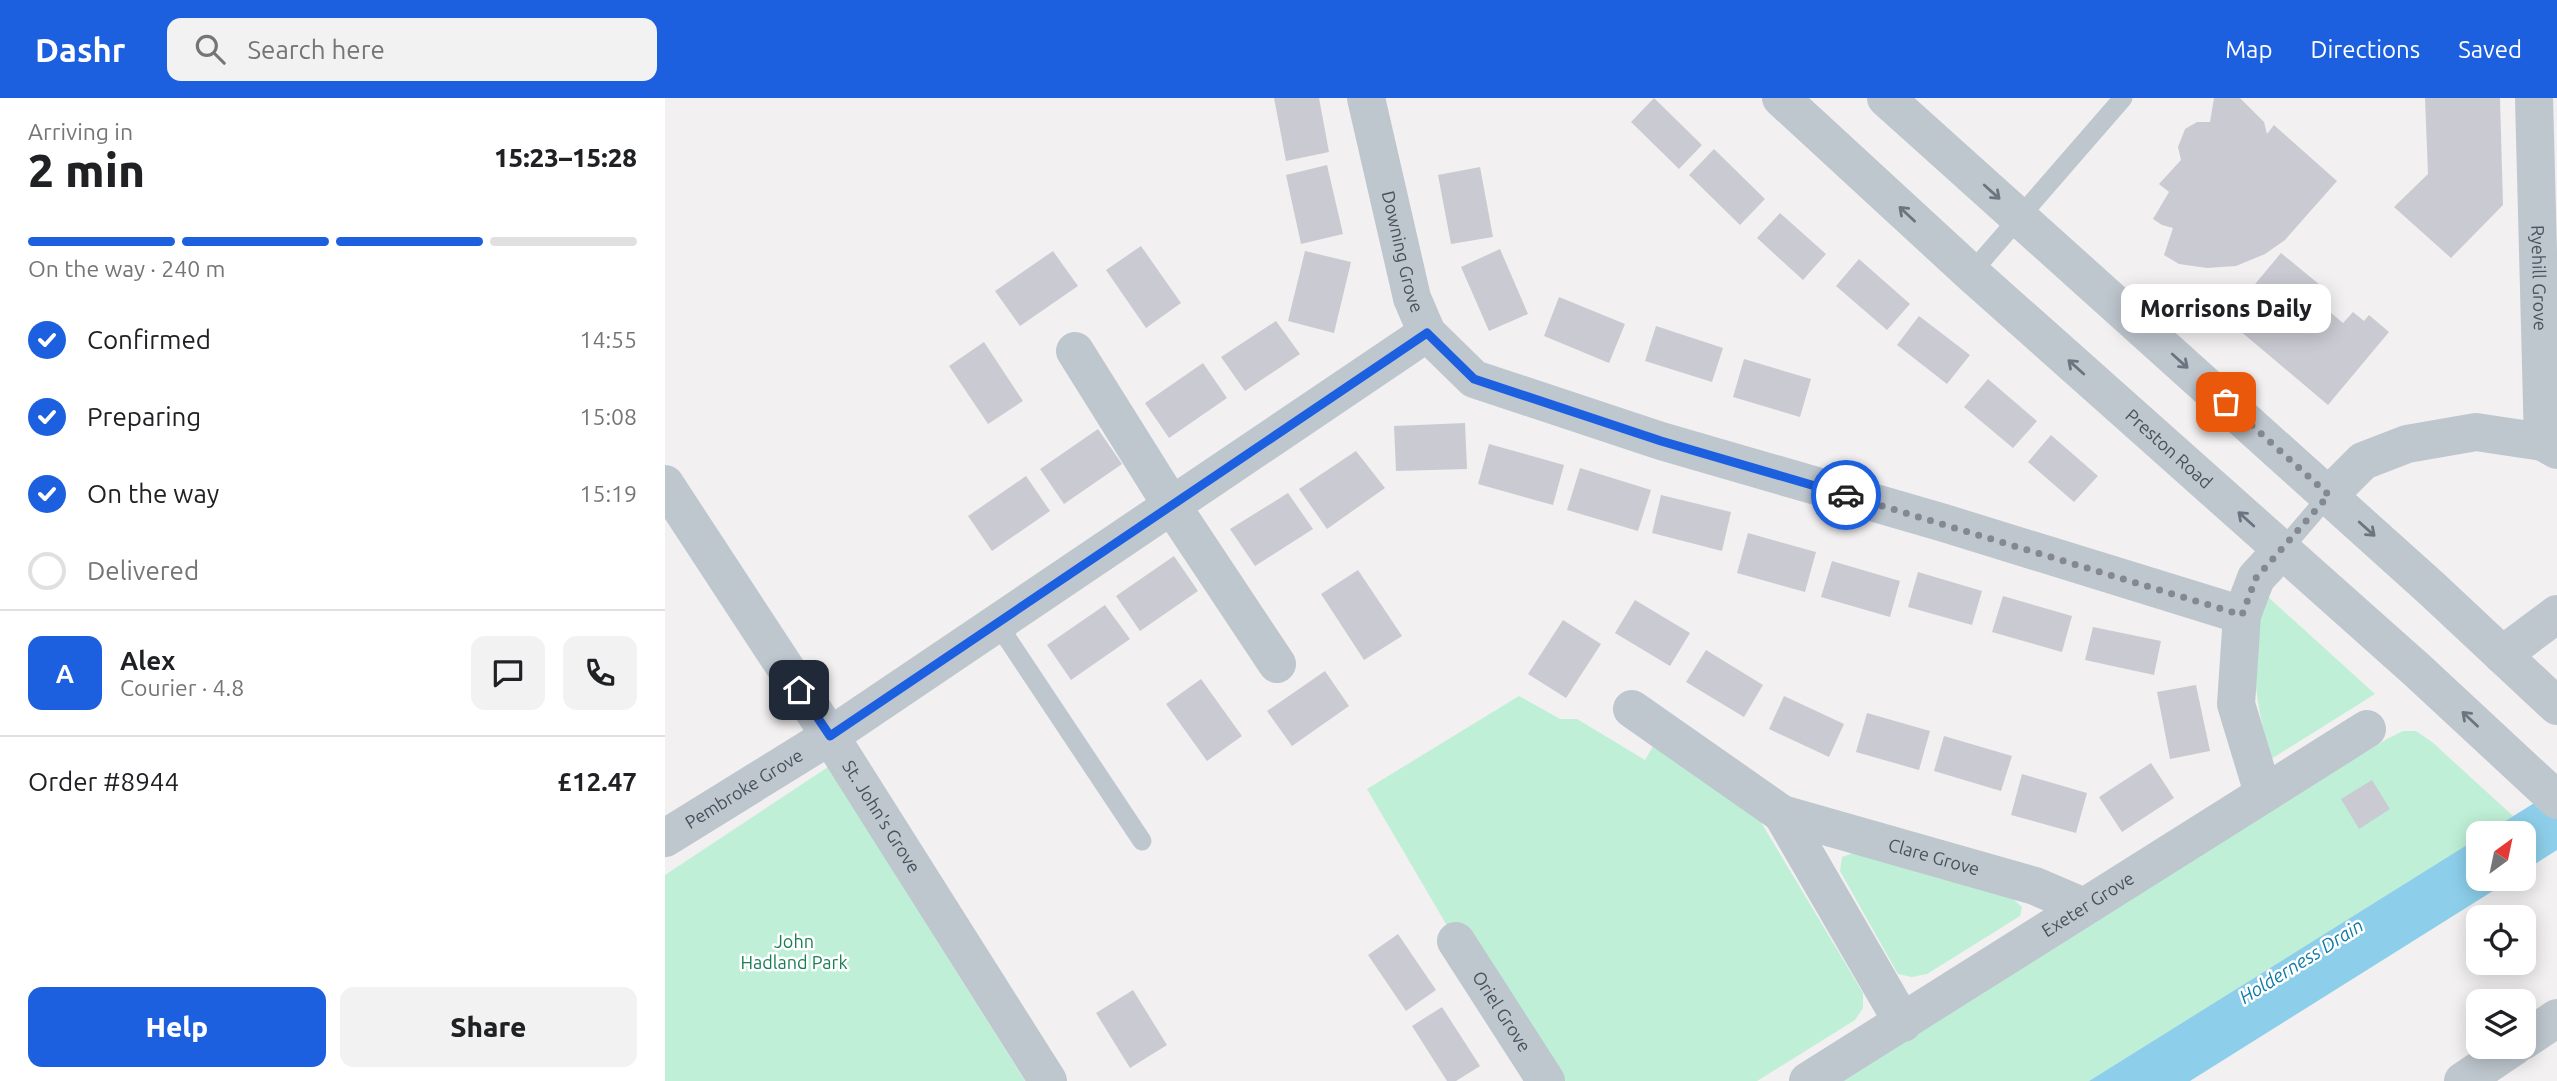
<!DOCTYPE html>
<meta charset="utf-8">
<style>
:root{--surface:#fff;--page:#f2f2f2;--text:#202124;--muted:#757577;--line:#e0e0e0;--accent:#1c60e0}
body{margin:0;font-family:Ubuntu,sans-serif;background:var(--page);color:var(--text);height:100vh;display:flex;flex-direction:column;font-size:26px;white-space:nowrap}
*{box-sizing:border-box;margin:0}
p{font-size:23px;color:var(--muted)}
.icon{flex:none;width:38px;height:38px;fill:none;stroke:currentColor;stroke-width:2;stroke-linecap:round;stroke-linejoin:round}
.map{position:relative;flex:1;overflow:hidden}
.drawer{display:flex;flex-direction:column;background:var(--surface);width:665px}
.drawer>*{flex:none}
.needle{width:46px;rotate:33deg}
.controls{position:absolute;left:1801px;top:723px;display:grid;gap:14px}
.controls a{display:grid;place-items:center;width:70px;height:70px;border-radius:14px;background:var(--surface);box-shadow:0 4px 18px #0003;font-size:35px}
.pin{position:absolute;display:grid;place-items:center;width:60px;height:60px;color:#fff;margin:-30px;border-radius:14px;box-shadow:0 4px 10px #0006}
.courier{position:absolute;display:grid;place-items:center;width:70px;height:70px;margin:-35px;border:5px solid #1c60e0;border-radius:50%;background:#fff;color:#222;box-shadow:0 2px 9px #0007}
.bubble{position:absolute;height:49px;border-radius:14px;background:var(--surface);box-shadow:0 4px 18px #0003;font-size:23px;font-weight:800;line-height:49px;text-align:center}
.head em{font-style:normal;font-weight:800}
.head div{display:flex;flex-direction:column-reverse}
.head{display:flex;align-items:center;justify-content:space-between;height:119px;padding:0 28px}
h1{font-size:46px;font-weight:800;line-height:52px}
.bar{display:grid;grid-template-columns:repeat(4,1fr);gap:10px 7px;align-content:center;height:84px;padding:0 28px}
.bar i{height:9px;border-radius:5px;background:var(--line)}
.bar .active{background:var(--accent)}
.bar p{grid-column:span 4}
.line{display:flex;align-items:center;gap:18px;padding:0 28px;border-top:2px solid var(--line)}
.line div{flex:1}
.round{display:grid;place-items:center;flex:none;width:74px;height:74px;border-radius:14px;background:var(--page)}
ol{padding:0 28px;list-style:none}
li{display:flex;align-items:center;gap:21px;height:77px}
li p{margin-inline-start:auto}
li .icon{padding:7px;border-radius:50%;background:var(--accent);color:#fff;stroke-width:4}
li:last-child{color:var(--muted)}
li i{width:38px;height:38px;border:4px solid var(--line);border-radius:50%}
.button{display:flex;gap:14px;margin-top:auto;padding:14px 28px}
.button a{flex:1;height:80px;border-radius:14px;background:var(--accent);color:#fff;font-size:28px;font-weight:800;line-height:80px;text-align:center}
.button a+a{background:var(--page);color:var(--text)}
header{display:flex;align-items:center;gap:42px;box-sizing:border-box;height:98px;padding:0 35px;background:var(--accent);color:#fff}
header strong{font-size:33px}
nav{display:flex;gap:38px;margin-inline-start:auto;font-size:24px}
.search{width:490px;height:63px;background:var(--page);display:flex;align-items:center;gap:18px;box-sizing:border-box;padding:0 24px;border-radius:14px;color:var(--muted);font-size:26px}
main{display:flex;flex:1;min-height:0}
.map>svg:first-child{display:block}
</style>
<header>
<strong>Dashr</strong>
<div class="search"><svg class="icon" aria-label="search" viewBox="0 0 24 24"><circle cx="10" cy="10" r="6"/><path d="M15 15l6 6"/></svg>Search here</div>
<nav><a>Map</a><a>Directions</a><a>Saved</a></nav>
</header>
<main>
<section class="drawer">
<div class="head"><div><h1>2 min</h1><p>Arriving in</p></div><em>15:23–15:28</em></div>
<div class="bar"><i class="active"></i><i class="active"></i><i class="active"></i><i></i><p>On the way · 240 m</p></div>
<ol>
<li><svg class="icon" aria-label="check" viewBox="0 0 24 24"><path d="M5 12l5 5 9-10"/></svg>Confirmed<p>14:55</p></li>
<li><svg class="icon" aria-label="check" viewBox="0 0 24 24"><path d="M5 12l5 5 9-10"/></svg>Preparing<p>15:08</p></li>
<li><svg class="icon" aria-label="check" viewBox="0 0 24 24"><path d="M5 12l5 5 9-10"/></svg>On the way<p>15:19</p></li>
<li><i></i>Delivered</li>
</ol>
<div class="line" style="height:126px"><b class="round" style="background:var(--accent);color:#fff">A</b><div><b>Alex</b><p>Courier · 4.8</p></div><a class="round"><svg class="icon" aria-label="chat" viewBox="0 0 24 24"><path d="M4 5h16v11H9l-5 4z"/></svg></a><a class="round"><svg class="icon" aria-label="phone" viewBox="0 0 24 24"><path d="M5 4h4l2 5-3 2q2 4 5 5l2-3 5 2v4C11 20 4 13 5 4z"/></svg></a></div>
<div class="line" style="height:91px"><div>Order #8944</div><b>£12.47</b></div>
<div class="button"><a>Help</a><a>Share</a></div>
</section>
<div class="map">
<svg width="1892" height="983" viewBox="0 0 1892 983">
<rect width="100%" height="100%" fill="#f2f0f0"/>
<path fill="#bfefd6" d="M1603,499L1710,596L1606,661C1591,607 1580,552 1603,499Z
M854,598L895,621H912L980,662L991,643L1087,709L1198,895V910L1190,922L1092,983H881L791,843L702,691Z
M1738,633H1751L1767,644L1848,718L1821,735H1813V740L1424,983H1171L1722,641Z
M163,669L360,983H0V777Z
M1188,755L1348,801L1357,809L1355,818L1262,876L1247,879L1233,876L1175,773L1177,759Z"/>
<path fill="#8dcfeb" d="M1892,691V752L1859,773L1858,735H1821Z
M1813,740V780L1847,781L1525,983H1424Z"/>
<path fill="#cacbd2" d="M609,0H654L664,54L621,63Z
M989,0L1037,47L1014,71L966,24Z
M1549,0H1575L1599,24L1602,36L1609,27L1672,83L1620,142L1600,156L1571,168L1542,170L1514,166L1499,157L1508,130L1497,127L1488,121L1504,94L1494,86L1516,62L1513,49L1520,31L1532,24H1545Z
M1760,0H1835L1838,107L1786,160L1729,109L1763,76Z
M1049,51L1100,101L1075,127L1024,77Z
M662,67L678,136L636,146L621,77Z
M815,69L828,139L786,146L773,77Z
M1115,115L1161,156L1138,182L1092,140Z
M476,148L516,205L481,230L441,172Z
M835,151L863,216L824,233L796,169Z
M388,153L413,188L355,228L330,193Z
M640,153L686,164L669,235L623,223Z
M1616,155L1655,187L1646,198L1678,225L1688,214L1699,223L1704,217L1724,234L1663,307L1561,221Z
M1194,161L1245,206L1222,232L1171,188Z
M894,199L960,226L944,265L879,238Z
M1254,218L1305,257L1282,286L1232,247Z
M611,223L635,256L580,293L556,259Z
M991,228L1058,250L1047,284L980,263Z
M319,244L358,303L323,326L284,268Z
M1079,261L1146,281L1135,319L1068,299Z
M538,265L562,300L504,340L480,305Z
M1323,281L1372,323L1348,350L1299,309Z
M800,325L802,371L731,373L729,328Z
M433,331L457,366L399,406L375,371Z
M1386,337L1433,378L1409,404L1363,364Z
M824,346L899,367L888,407L813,386Z
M691,353L720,390L662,431L634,391Z
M915,370L986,392L973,433L902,412Z
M361,378L385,413L327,453L303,418Z
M623,395L648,431L590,468L565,431Z
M996,397L1066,414L1057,453L987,435Z
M1083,435L1151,454L1140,494L1072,475Z
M509,458L533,493L475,533L451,498Z
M1167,463L1235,483L1225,519L1156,499Z
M693,472L737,538L699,562L656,496Z
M1253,474L1317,493L1307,527L1243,509Z
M1338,498L1407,518L1397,554L1327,534Z
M970,502L1025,535L1005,568L950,535Z
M440,507L465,541L406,582L382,547Z
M898,522L936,546L901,600L863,576Z
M1428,529L1496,543L1489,577L1420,562Z
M1041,552L1098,587L1079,619L1021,584Z
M660,573L684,608L627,648L602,613Z
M536,581L577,638L542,663L501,606Z
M1531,587L1545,653L1505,661L1492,594Z
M1119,598L1179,626L1164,659L1104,631Z
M1202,615L1265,633L1254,672L1191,654Z
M1279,638L1347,658L1336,693L1269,673Z
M1486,665L1509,700L1457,734L1434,699Z
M1357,676L1422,695L1411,735L1346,717Z
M1707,682L1725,711L1694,731L1676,701Z
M733,836L771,892L741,913L703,857Z
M468,892L502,947L465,970L431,915Z
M777,909L815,968L791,983H782L747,928Z"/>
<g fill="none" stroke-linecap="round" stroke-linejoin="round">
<path stroke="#bec6ce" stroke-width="19" d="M1306,175L1458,0
M1616,453L1664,397
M332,525L477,743"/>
<g stroke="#bec6ce" stroke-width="38">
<path id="s1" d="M701,0L747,200L762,235L809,281L996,343L1279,425L1577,517"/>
<path id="s2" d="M1869,0L1878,344L1892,352"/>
<path d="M410,253L507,408L612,566"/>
<path id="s3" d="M0,386L165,638L383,983"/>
<path d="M1664,397L1698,363L1742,346L1811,334L1878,344"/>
<path d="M1837,557L1892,516"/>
<path id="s4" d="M967,611L1117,716L1370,788L1419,809"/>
<path d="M1598,695L1571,606L1577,517L1591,480L1616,453"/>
<path d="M1117,716L1238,925"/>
<path id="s5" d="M0,740L165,638L762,235"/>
<path id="s6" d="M791,843L881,983"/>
<path d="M1858,943L1892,920"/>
<path id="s7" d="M1143,983L1702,631"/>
<path d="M1798,983L1850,948"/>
</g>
<g stroke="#bec6ce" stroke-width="38">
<path id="s8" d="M1116,0L1306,175L1752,572L1892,702"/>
<path d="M1221,0L1766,490L1892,608"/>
</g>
</g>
<defs><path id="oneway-shaft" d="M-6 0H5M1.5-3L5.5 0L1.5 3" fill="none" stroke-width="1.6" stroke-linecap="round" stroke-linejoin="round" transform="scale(1.75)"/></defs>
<g stroke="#6b747f">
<use href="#oneway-shaft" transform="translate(1327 94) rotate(42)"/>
<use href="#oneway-shaft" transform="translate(1242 116) rotate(-137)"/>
<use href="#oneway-shaft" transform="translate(1515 263) rotate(42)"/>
<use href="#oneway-shaft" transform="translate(1411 269) rotate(-138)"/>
<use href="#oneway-shaft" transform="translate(1581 421) rotate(-138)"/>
<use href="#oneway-shaft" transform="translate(1702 431) rotate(42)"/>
<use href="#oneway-shaft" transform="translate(1805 621) rotate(-137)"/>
</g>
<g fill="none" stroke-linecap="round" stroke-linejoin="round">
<path stroke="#848990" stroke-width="7" stroke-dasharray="0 12.6" d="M1181,397L1577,517L1591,480L1664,397L1561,304"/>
<path stroke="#1c60e0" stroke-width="9" d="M134,592L165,638L762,235L809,281L996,343L1181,397"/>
</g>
<g text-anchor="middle" stroke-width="5" stroke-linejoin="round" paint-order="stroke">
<g font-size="18" fill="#48515d" stroke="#fff">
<text dy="6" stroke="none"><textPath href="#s1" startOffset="158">Downing Grove</textPath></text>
<text dy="6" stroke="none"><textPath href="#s2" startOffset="180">Ryehill Grove</textPath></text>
<text dy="6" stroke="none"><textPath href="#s8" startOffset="523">Preston Road</textPath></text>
<text dy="6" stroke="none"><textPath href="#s5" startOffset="93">Pembroke Grove</textPath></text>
<text dy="6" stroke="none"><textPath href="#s3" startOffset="397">St. John's Grove</textPath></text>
<text dy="6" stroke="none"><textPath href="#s4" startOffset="341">Clare Grove</textPath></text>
<text dy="6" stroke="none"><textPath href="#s7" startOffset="331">Exeter Grove</textPath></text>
<text dy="6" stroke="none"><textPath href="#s6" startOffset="84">Oriel Grove</textPath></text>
</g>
<g font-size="18" fill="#197e55" stroke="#fff">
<text x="129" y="850">John<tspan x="129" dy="21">Hadland Park</tspan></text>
</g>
<g font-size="19" font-style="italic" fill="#0e7baa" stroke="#fff">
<text transform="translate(1636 863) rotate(-32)" y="7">Holderness Drain</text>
</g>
</g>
</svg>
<div class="controls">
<a><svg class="needle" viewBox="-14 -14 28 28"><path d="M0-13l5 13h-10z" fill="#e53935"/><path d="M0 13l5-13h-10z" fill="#757577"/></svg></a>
<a><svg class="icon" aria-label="locate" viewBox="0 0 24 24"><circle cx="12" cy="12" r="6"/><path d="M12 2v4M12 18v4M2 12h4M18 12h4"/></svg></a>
<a><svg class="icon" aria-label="layers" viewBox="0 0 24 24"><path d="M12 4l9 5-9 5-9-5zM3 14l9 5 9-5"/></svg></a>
</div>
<div class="pin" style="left:1561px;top:304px;background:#ea580c"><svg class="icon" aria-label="bag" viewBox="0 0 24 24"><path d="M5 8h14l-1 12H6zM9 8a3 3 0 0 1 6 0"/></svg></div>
<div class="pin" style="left:134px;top:592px;background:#1f2937"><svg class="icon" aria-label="home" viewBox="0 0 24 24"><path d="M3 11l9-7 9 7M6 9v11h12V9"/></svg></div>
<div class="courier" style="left:1181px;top:397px"><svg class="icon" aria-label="car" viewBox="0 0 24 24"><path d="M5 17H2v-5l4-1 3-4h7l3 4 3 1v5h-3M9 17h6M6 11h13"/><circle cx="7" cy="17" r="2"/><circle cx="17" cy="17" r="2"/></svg></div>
<div class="bubble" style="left:1456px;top:186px;width:210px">Morrisons Daily</div>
</div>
</main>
